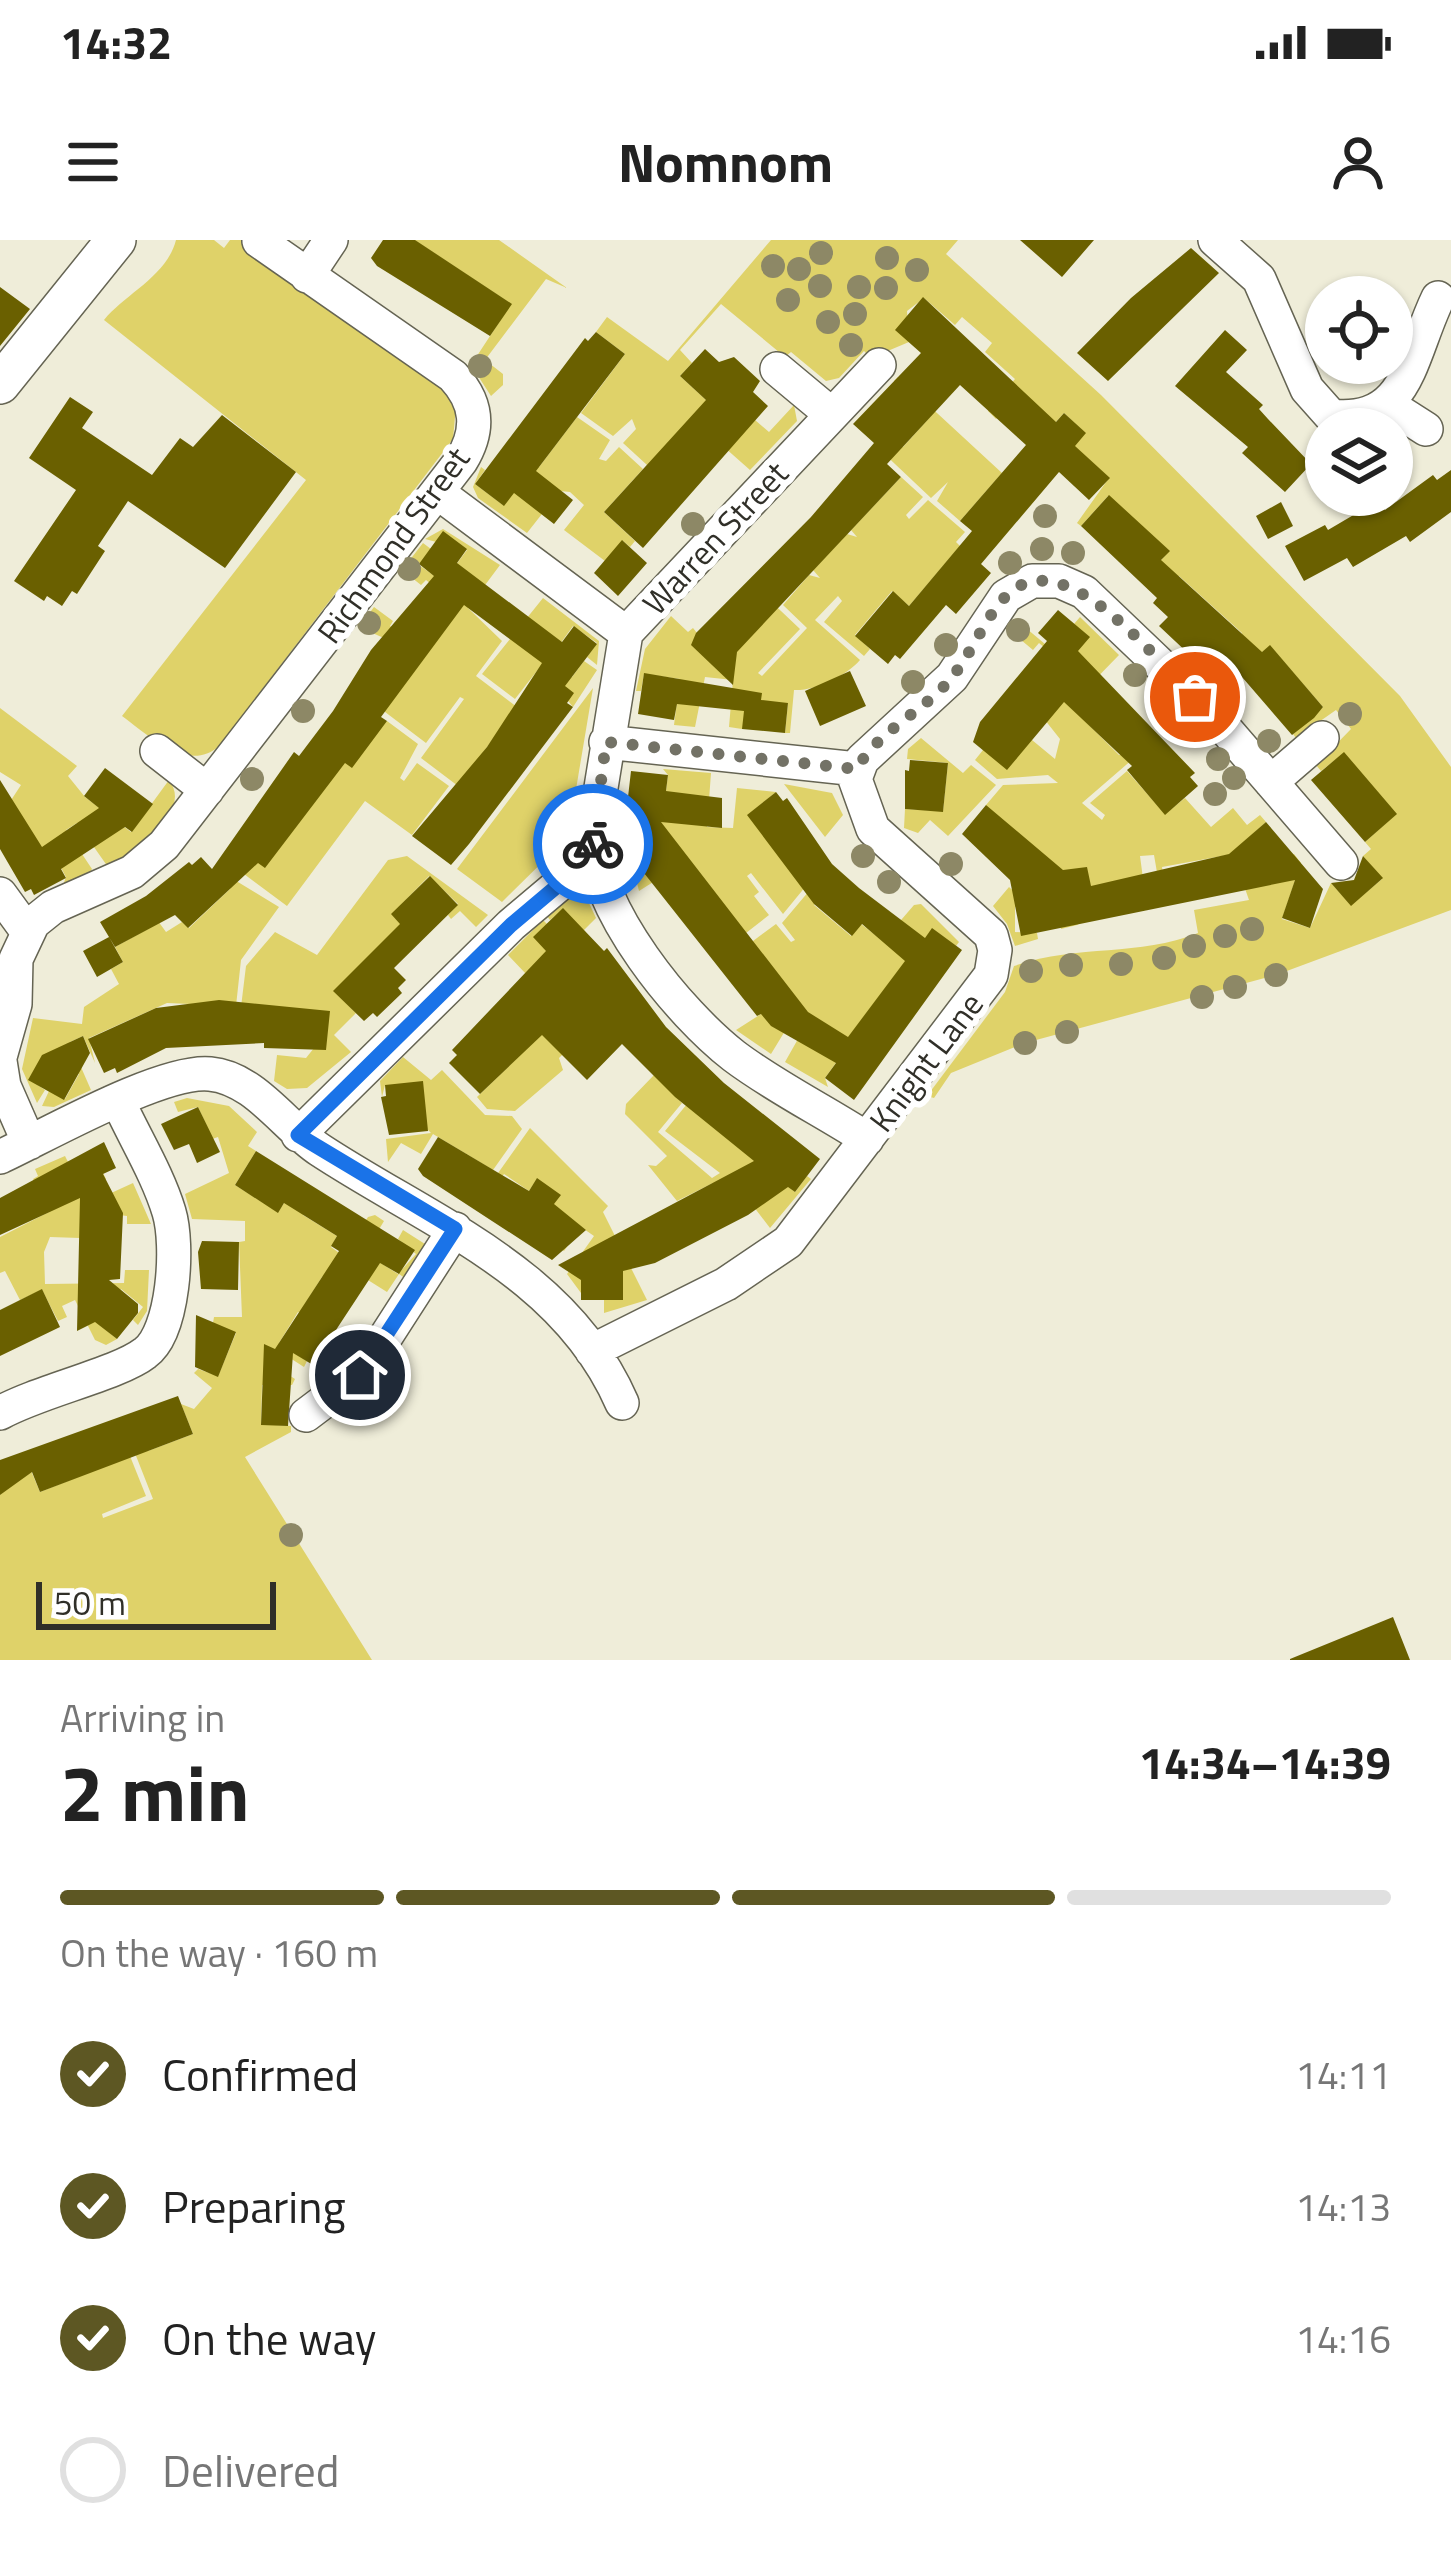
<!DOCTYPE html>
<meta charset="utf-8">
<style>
:root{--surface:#fff;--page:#f2f2f2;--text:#222;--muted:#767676;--line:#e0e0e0;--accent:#5d5723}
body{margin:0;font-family:"Titillium Web",sans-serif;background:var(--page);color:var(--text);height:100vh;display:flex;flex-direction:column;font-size:45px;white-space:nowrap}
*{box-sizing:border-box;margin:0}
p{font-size:39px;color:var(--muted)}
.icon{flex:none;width:66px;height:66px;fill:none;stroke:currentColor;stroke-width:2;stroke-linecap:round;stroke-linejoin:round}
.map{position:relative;height:1420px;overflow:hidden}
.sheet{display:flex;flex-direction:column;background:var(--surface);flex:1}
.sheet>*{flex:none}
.tools{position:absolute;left:1305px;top:36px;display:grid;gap:24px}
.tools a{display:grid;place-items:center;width:108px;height:108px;border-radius:50%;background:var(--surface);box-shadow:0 3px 9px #0004;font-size:60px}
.scale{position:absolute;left:36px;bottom:30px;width:240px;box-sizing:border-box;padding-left:12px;border:6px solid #302f28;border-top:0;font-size:33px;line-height:42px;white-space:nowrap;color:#302f28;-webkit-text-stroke:9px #fff;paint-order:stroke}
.pin{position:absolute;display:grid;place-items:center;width:102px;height:102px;color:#fff;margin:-51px;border:6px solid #fff;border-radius:50%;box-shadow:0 3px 12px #0007}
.courier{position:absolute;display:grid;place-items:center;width:120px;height:120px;margin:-60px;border:9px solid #1a73e8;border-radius:50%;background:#fff;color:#222;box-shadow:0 3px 15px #0007}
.head em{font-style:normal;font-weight:700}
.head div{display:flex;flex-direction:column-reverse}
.head{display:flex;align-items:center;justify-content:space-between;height:204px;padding:0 60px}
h1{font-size:78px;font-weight:700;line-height:90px}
.bar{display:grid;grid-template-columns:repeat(4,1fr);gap:18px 12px;align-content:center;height:144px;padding:0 60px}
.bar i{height:15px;border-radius:9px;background:var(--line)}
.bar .selected{background:var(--accent)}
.bar p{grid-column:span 4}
ol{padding:0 60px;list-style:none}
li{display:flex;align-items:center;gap:36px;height:132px}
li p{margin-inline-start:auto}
li .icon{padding:12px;border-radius:50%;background:var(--accent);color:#fff;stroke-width:4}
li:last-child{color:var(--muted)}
li i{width:66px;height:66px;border:6px solid var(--line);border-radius:50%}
.status{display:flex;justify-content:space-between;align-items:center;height:84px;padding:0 60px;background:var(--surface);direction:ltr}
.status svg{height:33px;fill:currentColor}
header{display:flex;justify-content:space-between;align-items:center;height:156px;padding:0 60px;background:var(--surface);font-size:54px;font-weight:700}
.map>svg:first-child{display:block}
</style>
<div class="status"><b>14:32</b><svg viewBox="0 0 49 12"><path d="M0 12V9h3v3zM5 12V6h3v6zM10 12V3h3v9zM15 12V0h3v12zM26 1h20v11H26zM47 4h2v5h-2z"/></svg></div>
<header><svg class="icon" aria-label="menu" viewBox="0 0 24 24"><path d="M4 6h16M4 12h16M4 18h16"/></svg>Nomnom<svg class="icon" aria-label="person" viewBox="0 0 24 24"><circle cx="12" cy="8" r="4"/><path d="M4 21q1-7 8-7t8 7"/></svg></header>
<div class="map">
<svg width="1451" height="1420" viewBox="0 0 1451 1420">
<rect width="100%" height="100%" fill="#efedd9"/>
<path fill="#dfd269" d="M176,0H214L224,8L230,0H254L435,138L456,166L453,199L219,506C188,534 148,495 122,476L306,240L104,80C125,54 167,36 176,0Z
M414,0H499L567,48L546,39L485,120L503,134V145L491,156L471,125L511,64Z
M771,0H958L946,14L1101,155L1400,456L1451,527V670L1276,735L1025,803L951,833L934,858L927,856L1005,752L1014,726C1077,704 1139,717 1198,693L1194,670L1249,660L1233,614L1162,627L1164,642L1159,644L1154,615L1140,616L1144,646L1077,685L1061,689L1055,660L1015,667V692L1037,693L1038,699L1015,706L1007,684L993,666L1009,647L1020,657L986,565L1003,545L1058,543L1048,535L997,539L975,520L983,510L1032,500L1055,519L1060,499L1041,475L1046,409L1039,403L1033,410L1009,390L1015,379L1045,404L1089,397L1074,384L1080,377L1119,415L1082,453L1085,481L1119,515L1141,512L1082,563L1102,580L1105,575L1090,563L1127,531L1165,574L1185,558L1211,587L1233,568L1247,585L1260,575L1266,582L1244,602L1272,633L1294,614L1301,623L1282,679L1310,688L1331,643L1351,665L1382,639L1363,616L1371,609L1365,602L1396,574L1344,513L1321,531L1316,525L1351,489L1336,470L1296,498L1293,494L1323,467L1270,406L1237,432L1234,428L1245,416L1242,393L1179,336L1170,344L1141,343L1169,311L1108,256L1081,286L1077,283L1109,238L1066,215L1085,193L1064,173L1044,195L1022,151L996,179L988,171L1015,139L985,112L992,103L962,77L955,85L924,58L907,71L909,102L871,118L864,111L839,138L826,141L791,112L785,117L721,64L680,110L692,123L680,136L742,193L755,180L769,192L794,165L797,181L750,230L724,207L647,225L623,203L636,189L632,179L613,196L581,173L625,114L596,92L607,77L668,121Z
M898,137L1002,233L960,281L937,261L948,242L931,258L877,207H903L931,176L894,141Z
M577,177L610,200L599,219L606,221L619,207L643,229L604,272L635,301L630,307L623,301L605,321L564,290L584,265L570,252L560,251L527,293L478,258L473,247L481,227L485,230L475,244L503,265L510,205L539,227Z
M901,237L923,257L906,275L909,279L928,260L965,292L956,302L960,306L909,366L892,351L855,395L870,409L864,416L824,382L842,361L838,356L815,380L860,420C846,436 816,451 794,450L790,493H785L788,463L742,489L729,487L733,440L705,437L695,487L674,485L680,439L644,434L641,451H636L645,409L671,376L688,392L693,388L697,393L761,352L800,389L758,433L762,436L807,388L783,365L809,335L820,338L813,330L847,294L857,297L851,290Z
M443,289L500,325L468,368L502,401L476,436L517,467L458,546L421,518L464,459L460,457L426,503L356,450L386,399L359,387L374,367L393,381L390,386L396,391L432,345L426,340L421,345L402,330L423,303L431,309L419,325L443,342L467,310L425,299Z
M543,358L599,401L597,425L587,417L597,403L573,386L549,419L572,437L584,421L597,430L573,467L540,427L515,459L482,434Z
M593,448L568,597L502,662L457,629Z
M0,468L77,526L68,536L85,557L131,592L169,540C194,572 134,613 108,627L77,583L66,590L92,629L89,634L63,645L66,637L53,613L15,633L0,577L21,545L0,532Z
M387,481L418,504L400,538L404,541L417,523L449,546L412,595L365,561L287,666L240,631L310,512Z
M921,498L963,533L971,525L996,545L948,596L930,580L918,593L904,588L905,569L943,571L948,523L907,519L908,509Z
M663,529L711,533L707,587L733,588L737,548L776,552L748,575L815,635L783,674L751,633L747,636L759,652L754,656L769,675L746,693L677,627L639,651L635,635L664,627L625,594L629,614L617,617L613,589L619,552L663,575L668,535Z
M784,544L832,553L843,575L825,597Z
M407,616L488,675L476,687L460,671L451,679L448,675L458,664L429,636L392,674L406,690L334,751L356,773L334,795L351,812L307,848L287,849L274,841L277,815L306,818L314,808L241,767L246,726L275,692L317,715L388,620Z
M820,638L829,646L814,665L851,696L861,684L883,701L914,665L921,664L959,702L956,706L932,689L825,838L828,847L785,822L811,776L799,768L771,814L736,790L761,774L753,701L776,684L791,702L795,700L782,683Z
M233,639L279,667L241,720L236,766L167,763L89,798L95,823L83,796L70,802L91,850L54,867L42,866L49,851L65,859L79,834L43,815L29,839L45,850L37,863L22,829L33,778L82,784L84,767L119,744L111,729L123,722L115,707L151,687L142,659L166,692L182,682L189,688L230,649Z
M568,658L589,663L596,678L584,690L594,703L544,753L508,715L543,680L547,684L533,697L563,669L550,680L547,676Z
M548,788L569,808L559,818L563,830L515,871L487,869L477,857Z
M403,817L431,840L442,830L485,875L512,876L522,889L493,930L433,894L421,914L401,903L388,922L386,899L431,893L385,845L382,857L380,841Z
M654,835L682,863L658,892L712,938L720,933L665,891L687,864L795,952L807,936L811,939L770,988L738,946L713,943L677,961L648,925L656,926L667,916L625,874L626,864Z
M187,858L229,866L257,892L248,906L256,911L235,945L278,972L300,939L303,975L337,996L331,1007L342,1015L368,977L375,975L384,981L365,1013L398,1034L416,1014L398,999L403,990L425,1004L409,1041L399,1034L387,1052L344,1025L322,1037L303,1067L337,1089L334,1094L298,1072L279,1103L307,1121L304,1127L279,1111L272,1124L295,1139L292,1145H262L261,1184L291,1186V1192L245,1217L372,1420H0V1255L26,1219L40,1252L130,1216L146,1256L102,1274L103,1278L153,1259L129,1198L148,1211L193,1194L181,1164L194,1169L212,1148L194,1133L198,1129L218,1136L236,1093L213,1083L214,1077H242L239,1002L245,1001V981L192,979L185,954L229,933L218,897L189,907L210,893L198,867L178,872L174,862Z
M530,888L608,966L603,972L647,1060L604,1073V1060H623L622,1028H581V1053L567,1034L594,996L581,987L564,1011L560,1008L552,967L537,939L529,951L504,934L481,967L476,964Z
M65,916L79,944L103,933L106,939L79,952L85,965L133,943L151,984H127V976L119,975L80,998L50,997L44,1012L45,1044L124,1043L125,1030H149L147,1071L138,1085L133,1080L143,1067L121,1049L94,1080L117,1099L106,1105L95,1100L75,1060L62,1066L67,1077L58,1081L42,1050L20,1060L5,1031L0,1033V997L49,972L33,939L38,936L35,929Z"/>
<path fill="#6a6000" d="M383,0H415L512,64L490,96L377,26L371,18Z
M1020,0H1094L1062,37Z
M1191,8L1219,33L1108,141L1077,113L1131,58Z
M0,47L30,69L0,106Z
M923,57L1056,182L1064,173L1086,193L1075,206L1110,238L1089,260L1059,232L981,324L991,333L956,374L946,365L900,419L895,415L888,424L855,396L893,351L909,366L972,291L960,281L1026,205L960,145L887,224L901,237L737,412L733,445L691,405L696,393L811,277L874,203L853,184L921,113L895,90Z
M1225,90L1247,110L1226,132L1263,165L1259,169L1268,179L1311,224L1285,252L1242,213L1248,207L1175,146Z
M596,92L625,114L536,231L573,260L554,284L514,253L504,266L475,244L585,98L588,101Z
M705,109L719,122L734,117L760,141L753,152L768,166L643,308L604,272L706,160L680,136Z
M70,157L93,172L82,188L152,235L180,198L193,207L222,175L296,232L225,328L128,261L98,306L105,311L77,354L72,351L62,366L47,356L44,361L14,341L76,250L29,218Z
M1451,230V272L1410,302L1406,296L1353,327L1347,318L1304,341L1285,306L1325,285L1328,290L1379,260L1385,270L1433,235L1437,240Z
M1109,255L1170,311L1161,320L1262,412L1270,405L1323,467L1314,478L1292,495L1223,415L1216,422L1202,409L1192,417L1159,386L1168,377L1153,363L1157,358L1081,286Z
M1281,262L1293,286L1268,299L1256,276Z
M443,291L467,309L457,323L562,402L574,386L597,404L565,446L574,453L567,463L573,467L469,604L451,625L412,596L487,507L542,423L464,365L381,477L387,481L352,528L345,523L265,628L258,623L188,688L175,675L115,707L100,682L146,656L189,622L192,625L201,617L212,629L294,512L299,516L333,471L371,410L434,336L419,324Z
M622,300L647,323L618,356L594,333Z
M1058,370L1090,397L1078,411L1195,533L1190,537L1198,546L1165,575L1127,530L1132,526L1064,462L1007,530L973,502L980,482L1047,401L1038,393Z
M850,431L866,466L820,486L805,451Z
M644,433L762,453L761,460L788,463L785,493L742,489L744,471L677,464L674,480L638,474Z
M1344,512L1397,574L1365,602L1311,540Z
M910,520L948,523L943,572L905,569V530L909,531Z
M105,528L153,564L132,592L125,587L61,629L66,638L34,655L31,649L25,652L0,609V540L42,607L99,568L84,556Z
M631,531L668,535L666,551L722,558V588L661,582L808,772L848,797L905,721L862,684L852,696L814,664L747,575L776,552L783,561L787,558L832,624L859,648L925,698L932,688L962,710L854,860L825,838L836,823L771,786L761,774L757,776L644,633L635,635L624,592Z
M986,565L1063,630L1087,627L1091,646L1229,614L1266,582L1323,649L1310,688L1282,678L1295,640L1021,696L1010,640L962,594Z
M1363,616L1383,638L1351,666L1331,643L1354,640Z
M430,636L458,665L394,728L406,740L398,748L402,753L377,777L373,773L364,781L333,751L400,684L391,674Z
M563,668L604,711L607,708L666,787L724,843L820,919L795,952L788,947L748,975L655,1023L623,1031V1060H581V1040L558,1025L754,921L675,857L622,804L587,840L542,795L480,854L449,823L457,815L452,810L546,711L533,697Z
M109,697L123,722L97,737L83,711Z
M219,760L330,771L326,810L264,808V803L166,808L117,833L115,828L104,833L88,799L156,768Z
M83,796L90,813L64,860L28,840L42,815Z
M423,841L428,891L389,895L381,857L386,856L385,845Z
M198,867L220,912L197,923L189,904L174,910L161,884Z
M438,897L529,951L537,938L561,955L554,964L586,990L552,1020L423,936L418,929Z
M104,902L116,928L103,934L123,973L120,1039L109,1040L138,1064V1073L117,1099L95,1082L77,1091L80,958L0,995V958Z
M256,911L415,1010L399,1034L380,1023L313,1125L293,1113L288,1186L261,1185L264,1104L275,1109L339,1011L331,1006L337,996L284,963L278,973L235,945Z
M202,1001L239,1002L238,1050L201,1049L198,1012Z
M42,1049L60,1087L0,1116V1070Z
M196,1075L236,1092L218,1137L195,1127Z
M178,1156L193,1194L40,1252L32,1232L0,1255V1220Z
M1393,1377L1410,1420H1290V1419Z"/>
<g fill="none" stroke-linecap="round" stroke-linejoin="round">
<defs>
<path id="minor" d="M1215,0L1259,39L1307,149L1331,176C1409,184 1409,118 1438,58
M307,36L331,0
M777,129L831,174
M1390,166L1426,189
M437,252L626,393
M606,502L857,529
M157,511L207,550
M1271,542L1322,498
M0,654L27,691
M0,817L15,764L16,719L33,683L53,667L132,632L164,605L461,221C480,190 478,163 453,136L259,1
M0,821L4,846L29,903
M298,895L511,685L594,615
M867,899C824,871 775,847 734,816C678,772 595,671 593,597L626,393L879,125
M0,917C47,895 163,829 210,834C255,838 285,887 320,910C431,983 565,1032 622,1163
M592,1111L726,1044L788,1002L991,735L995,710L991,695L873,589L855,539L862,520L952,437L1006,356L1032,341H1059L1084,352L1215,477L1341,623
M0,1173C39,1151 118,1134 145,1113C174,1092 179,1005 169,972C158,935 135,898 119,863
M306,1175L363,1132L455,989"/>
<path id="tertiary" d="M0,144L116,0"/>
</defs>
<use href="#minor" stroke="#656453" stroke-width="36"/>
<use href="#tertiary" stroke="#656453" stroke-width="42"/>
<use href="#minor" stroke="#fff" stroke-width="33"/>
<use href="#tertiary" stroke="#fff" stroke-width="39"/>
</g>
<g fill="#8d8866">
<circle cx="821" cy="13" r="12"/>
<circle cx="887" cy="18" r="12"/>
<circle cx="773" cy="26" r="12"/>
<circle cx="799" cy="29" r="12"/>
<circle cx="917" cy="30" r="12"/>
<circle cx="820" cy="46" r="12"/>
<circle cx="859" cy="47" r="12"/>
<circle cx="886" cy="48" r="12"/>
<circle cx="788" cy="60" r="12"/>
<circle cx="855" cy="74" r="12"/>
<circle cx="828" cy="82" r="12"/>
<circle cx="851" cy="105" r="12"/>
<circle cx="480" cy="126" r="12"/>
<circle cx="1045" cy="276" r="12"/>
<circle cx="693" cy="284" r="12"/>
<circle cx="1042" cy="309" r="12"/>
<circle cx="1073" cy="313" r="12"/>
<circle cx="1010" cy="323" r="12"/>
<circle cx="409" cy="329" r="12"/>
<circle cx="369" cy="383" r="12"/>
<circle cx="1018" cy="390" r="12"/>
<circle cx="946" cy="405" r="12"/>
<circle cx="1135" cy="435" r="12"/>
<circle cx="913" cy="442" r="12"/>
<circle cx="1226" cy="452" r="12"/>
<circle cx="1164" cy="464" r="12"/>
<circle cx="303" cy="471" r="12"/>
<circle cx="1350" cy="474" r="12"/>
<circle cx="1188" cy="485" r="12"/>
<circle cx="1269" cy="501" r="12"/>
<circle cx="1218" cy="519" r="12"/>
<circle cx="1234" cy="538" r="12"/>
<circle cx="252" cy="539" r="12"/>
<circle cx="1215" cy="554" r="12"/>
<circle cx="863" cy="616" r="12"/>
<circle cx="951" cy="624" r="12"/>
<circle cx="889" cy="642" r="12"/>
<circle cx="1252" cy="689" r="12"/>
<circle cx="1225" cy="696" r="12"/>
<circle cx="1194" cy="706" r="12"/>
<circle cx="1164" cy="718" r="12"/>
<circle cx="1121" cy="724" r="12"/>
<circle cx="1071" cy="725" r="12"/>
<circle cx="1031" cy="731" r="12"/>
<circle cx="1276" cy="735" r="12"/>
<circle cx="1235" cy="747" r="12"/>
<circle cx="1202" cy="757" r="12"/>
<circle cx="1067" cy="792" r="12"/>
<circle cx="1025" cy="803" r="12"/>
<circle cx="291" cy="1295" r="12"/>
</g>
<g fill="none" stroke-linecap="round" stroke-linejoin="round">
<path stroke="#737266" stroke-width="12" stroke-dasharray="0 21.6" d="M593,604L606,502L857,529C875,494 923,471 949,441C971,415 983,381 1005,357C1062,297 1155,420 1195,457"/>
<path stroke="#1a73e8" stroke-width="15" d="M360,1135L455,989L298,895L511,685L594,615L593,604"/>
</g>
<g text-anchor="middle" stroke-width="12" stroke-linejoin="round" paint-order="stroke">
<g font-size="33" fill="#302f28" stroke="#fff">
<text transform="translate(715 298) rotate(-47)" y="12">Warren Street</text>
<text transform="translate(393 305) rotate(-54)" y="12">Richmond Street</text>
<text transform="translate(926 822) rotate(-53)" y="12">Knight Lane</text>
</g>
</g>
</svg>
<div class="tools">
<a><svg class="icon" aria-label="locate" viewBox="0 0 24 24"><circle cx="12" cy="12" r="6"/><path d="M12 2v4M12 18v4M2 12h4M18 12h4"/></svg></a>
<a><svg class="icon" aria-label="layers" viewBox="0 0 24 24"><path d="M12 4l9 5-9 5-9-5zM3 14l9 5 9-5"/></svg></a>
</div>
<div class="scale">50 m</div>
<div class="pin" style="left:1195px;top:457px;background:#ea580c"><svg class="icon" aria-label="bag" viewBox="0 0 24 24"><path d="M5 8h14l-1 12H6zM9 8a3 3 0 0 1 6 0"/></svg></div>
<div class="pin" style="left:360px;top:1135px;background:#1f2937"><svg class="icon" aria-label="home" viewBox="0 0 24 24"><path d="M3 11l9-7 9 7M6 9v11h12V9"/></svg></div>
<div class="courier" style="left:593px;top:604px"><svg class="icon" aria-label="bike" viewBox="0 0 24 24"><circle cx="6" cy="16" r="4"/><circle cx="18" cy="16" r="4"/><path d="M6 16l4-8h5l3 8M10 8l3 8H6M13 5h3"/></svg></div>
</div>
<section class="sheet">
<div class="head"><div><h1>2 min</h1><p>Arriving in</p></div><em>14:34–14:39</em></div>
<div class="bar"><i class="selected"></i><i class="selected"></i><i class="selected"></i><i></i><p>On the way · 160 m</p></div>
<ol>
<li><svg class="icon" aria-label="check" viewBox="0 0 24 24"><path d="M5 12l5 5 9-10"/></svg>Confirmed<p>14:11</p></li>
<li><svg class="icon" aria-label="check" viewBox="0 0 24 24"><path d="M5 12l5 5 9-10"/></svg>Preparing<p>14:13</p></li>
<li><svg class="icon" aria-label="check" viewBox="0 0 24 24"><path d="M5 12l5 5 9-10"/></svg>On the way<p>14:16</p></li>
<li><i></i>Delivered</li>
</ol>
</section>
